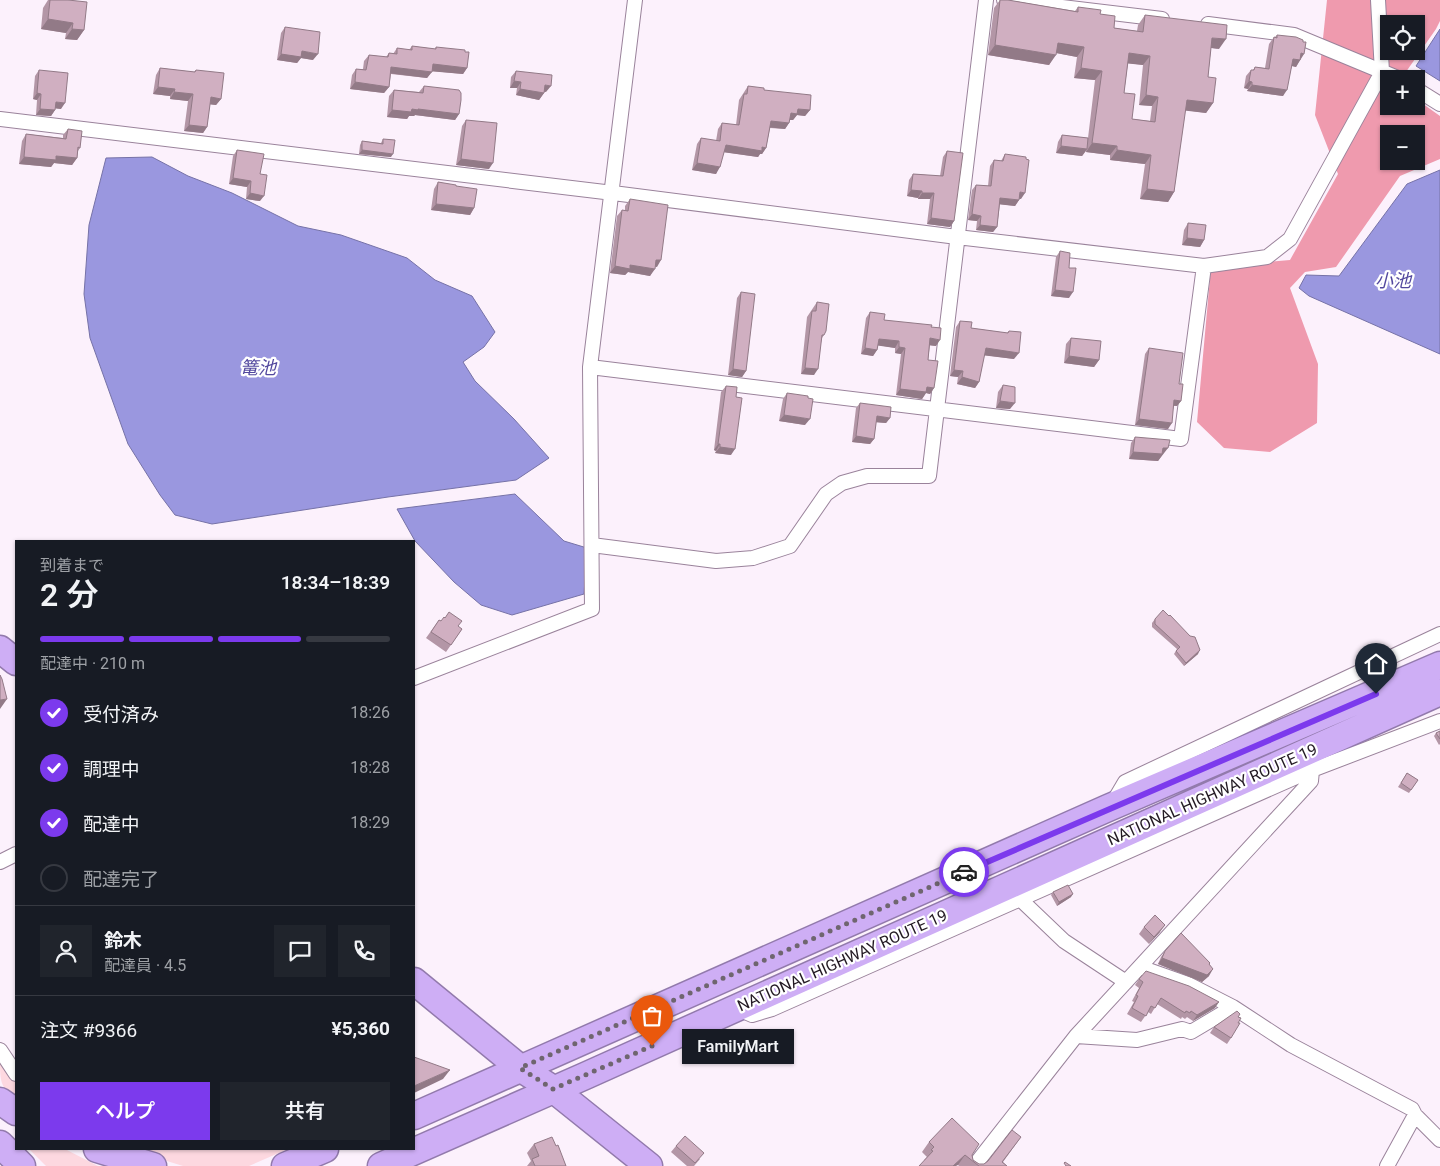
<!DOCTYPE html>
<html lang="ja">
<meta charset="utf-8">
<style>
:root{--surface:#171b24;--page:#20242c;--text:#f1f3f6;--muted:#9ea1a6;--line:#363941;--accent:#7c3aed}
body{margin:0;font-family:Roboto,"Noto Sans JP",sans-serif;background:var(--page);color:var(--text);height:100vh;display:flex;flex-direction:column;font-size:19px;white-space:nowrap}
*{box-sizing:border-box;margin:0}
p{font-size:16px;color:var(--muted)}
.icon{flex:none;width:28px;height:28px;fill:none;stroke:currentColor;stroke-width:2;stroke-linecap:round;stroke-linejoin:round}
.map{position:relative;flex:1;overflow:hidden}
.details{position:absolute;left:15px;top:540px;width:400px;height:610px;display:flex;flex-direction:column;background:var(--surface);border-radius:0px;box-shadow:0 1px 4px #0004}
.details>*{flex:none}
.buttons{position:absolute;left:1380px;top:15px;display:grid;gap:10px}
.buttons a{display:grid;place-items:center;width:45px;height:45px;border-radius:0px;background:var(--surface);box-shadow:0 1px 4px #0004;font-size:25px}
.pin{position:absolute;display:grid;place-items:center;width:42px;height:42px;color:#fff;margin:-51px -21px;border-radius:50% 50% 50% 0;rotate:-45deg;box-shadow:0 0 5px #0007}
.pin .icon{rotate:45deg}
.courier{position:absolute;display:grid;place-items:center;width:50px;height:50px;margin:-25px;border:4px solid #7c3aed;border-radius:50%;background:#fff;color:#222;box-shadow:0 1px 6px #0007}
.bubble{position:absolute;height:35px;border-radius:0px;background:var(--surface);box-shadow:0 1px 4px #0004;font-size:16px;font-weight:600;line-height:35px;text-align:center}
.head em{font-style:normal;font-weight:600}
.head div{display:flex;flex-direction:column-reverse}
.head{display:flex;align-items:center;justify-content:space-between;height:85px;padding:0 25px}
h1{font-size:32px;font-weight:600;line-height:38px}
.bar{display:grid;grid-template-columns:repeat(4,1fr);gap:8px 5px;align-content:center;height:60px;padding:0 25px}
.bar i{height:6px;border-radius:4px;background:var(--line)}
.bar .current{background:var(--accent)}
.bar p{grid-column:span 4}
.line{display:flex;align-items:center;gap:12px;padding:0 25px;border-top:1px solid var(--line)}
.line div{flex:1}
.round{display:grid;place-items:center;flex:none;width:52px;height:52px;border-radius:0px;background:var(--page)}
ol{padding:0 25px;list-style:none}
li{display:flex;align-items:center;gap:15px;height:55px}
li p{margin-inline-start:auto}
li .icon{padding:5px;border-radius:50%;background:var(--accent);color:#fff;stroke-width:4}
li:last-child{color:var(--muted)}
li i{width:28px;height:28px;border:2px solid var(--line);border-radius:50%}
.primary-button{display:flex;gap:10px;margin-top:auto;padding:10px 25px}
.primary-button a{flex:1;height:58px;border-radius:0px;background:var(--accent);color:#fff;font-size:20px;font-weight:600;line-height:58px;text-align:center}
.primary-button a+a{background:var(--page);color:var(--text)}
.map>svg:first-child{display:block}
</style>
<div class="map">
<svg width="1440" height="1166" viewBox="0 0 1440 1166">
<rect width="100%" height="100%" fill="#fcf1fc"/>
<path fill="#fdd8e0" d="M0,1058L16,1083V1101C0,1086 0,1082 0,1058Z
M29,1149H65L98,1166H46Z
M128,1149H288L249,1166H183Z"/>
<path fill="#ef9aae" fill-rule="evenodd" d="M1327,0H1440V21L1436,29L1401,79H1389V106H1416V99L1440,116V159L1400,176L1336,267L1305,272L1290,288L1318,364L1317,423L1270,452L1224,448L1197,422L1211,267L1290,260L1338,174L1315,115ZM1389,24H1416V51H1389ZM1389,134H1416V161H1389Z"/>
<path fill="#9a97df" stroke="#7672a7" d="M1440,29V81L1416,66Z
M152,157L188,176L232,193L298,226L341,235L407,258L435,280L472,296L495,332L484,347L463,362L475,381L514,419L549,458L516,480L388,497L212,524L175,515L160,495L128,444L90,338L84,294L89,225L106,158Z
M1440,170V354L1309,296L1299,288L1306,275L1339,276L1407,184Z
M515,494L564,541L587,548L584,594L512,615L481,605L454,582L415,541L397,509Z"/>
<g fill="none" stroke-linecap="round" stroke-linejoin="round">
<defs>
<path id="street" d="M1004,0L1162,19
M1208,24L1294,35L1400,79
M1416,89L1440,104
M0,119L613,193L957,237L1204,266L1267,257L1290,239L1382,72L1378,0
M590,367L1181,439L1204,266
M592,545L716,561L753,558L790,546L826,494L842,483L867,476H929L986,0
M414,678L592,609L590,367L635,0
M1112,804L1125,782L1440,634
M0,862L16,854
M1020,899L1064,941L1126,982
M1140,967L1188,984L1233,1007L1291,1045L1412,1109L1415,1115L1440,1140
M736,1008L752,1015L772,1009L1312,770L1440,721
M1076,1036L1137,1040L1182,1029L1191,1032L1233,1007
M0,1050L16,1074
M974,1166L1076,1036L1311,781L1312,770
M1387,1166L1415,1115"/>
<path id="highway" d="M0,649L16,662
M414,981L520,1068L553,1089L649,1166
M0,1101L16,1112
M414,1116L1108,808L1440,665
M0,1144L22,1166
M97,1149L153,1166
M285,1166L325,1149
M381,1166L585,1076L1440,692"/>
</defs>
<use href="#street" stroke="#9a839b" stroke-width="16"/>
<use href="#highway" stroke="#927aac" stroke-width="29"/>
<use href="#street" stroke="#fff" stroke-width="14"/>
<use href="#highway" stroke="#ceaef5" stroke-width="26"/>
</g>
<path fill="#b396a6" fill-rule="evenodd" d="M48,0H68L84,30L77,40L65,39L66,33L41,29L43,8Z
M1000,0H1008L1075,11L1078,7L1100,14L1114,28L1137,31L1138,25L1145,15L1219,49L1211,48L1208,77L1213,103L1206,113L1185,110L1174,192L1168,202L1140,199L1145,164L1110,160V155L1086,152V151L1082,156L1056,153L1058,142L1062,135L1088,138L1095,80L1074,78L1077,57L1056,53L1049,65L988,55L994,8ZM1128,63L1143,65L1139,105L1152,106L1150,121L1132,119L1124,93Z
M285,27L313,60L301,58L297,63L277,60L281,33Z
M1277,35L1300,59L1296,67L1292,66L1283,96L1247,91L1248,89L1244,88L1246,76L1251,70H1253L1255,67L1265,68L1269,44L1274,37H1275Z
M412,46L435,49L436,47L467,68L463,74L432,71L427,78L391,74L389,87L384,93L350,89L352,75L356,69H363L364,61L369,55L386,57L389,53L393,54L397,48L409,50Z
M160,68L194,72L196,70L221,99L216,105L210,104L207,127L203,133L184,131L188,101L170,99V96L153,94L156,75Z
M39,70L61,109L55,108V110L51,116L36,115L37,100L33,99L35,76Z
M516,71L546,92H544V93L539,100L516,95L517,88H510L511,77Z
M424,86L459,114L455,120L415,115L414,116H409L407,119L387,117L389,96L394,90L419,92Z
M748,86L764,90L810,110L805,116L797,115L793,120H790L789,123L785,129L770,128L766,148L762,154H760L758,157L724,152L716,174L692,170L697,144L701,138L716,141L718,129L722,123L736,125L739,100Z
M466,120L489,169L456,165L462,126Z
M68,129L80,148L78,151L77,158L72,165L54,163L51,167L19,164L22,141L26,134L63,138V135Z
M383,139L391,157L359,154L360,145L362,141L381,143Z
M237,150L260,174V201L246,199L247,187L229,184L233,156Z
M947,151L954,221L950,227L927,224L930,199H918V198L907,196L909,180L913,174L940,176L943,157Z
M1005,154L1021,199H1019V200L1015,206L1000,204L997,227L993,232L976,230L977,221L968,220L972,190L976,185L988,186L990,166L994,160L1001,161Z
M438,182L456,186L474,208L470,215L431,210L434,189Z
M630,199L657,267L655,266L650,276L628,272L625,275L610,273L617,216L622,210H625V206Z
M1188,223L1204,240L1200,247L1182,245L1184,230Z
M1060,251L1069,298L1051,296L1056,257Z
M741,292L746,371L742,377L728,375L737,298Z
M817,302L824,335L822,338L814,375L801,374L807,317Z
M870,312L884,320L931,327L936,346L930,345L928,360L934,388L930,394L926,393L922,399L896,395L901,354L895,353V348L878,345L877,350L873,356L861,354L866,318Z
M960,321L971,328L1007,333L1009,331L1014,359L984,355L979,382L975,388L957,384L958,377L950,376L956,327Z
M1071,338L1099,360L1094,367L1064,363L1066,344Z
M1149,348L1179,384L1181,401L1177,406H1174L1168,429L1135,425L1145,354Z
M1003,385L1010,409L996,408L998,392Z
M726,386L731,455L715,453L716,451L714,450L721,392Z
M787,393L805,425L779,421L783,399Z
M860,403L890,418L886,423L876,422L874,439L870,444L852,442L856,408Z
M1135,437L1163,455H1162L1158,461L1129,459L1131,443Z
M1155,619L1198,654L1184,666L1174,654L1177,649L1152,627V623Z
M439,620L462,629L446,652L426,638Z
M1440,731V744L1439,745L1434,736L1436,733Z
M1407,773L1418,780L1409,793L1398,787Z
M1053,892L1071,897L1057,906L1051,895Z
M1144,927L1160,932L1149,944L1139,934Z
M1165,951L1209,964V976L1202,982L1158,964L1161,957Z
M1139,979L1215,1008L1193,1021L1187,1017L1185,1019L1182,1017L1181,1019L1157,1004L1151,1014L1148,1012L1141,1022L1127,1014L1134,1002L1132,1001L1139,988L1135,985Z
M1238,1017L1231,1038L1227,1044L1210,1033L1214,1027Z
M1021,1137L1003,1162L1007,1166H959L958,1165L924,1160L927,1157L922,1152L929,1142L972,1155L973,1160L979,1164H984Z
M534,1144L556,1146L566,1166H527L531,1161L527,1153Z
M676,1146L700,1159L694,1166H687L671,1152Z"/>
<path fill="#927a87" d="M48,19L73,23L66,33L41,29Z
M72,29L84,30L77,40L65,39Z
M1212,38L1226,39L1219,49L1205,47Z
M1058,43L1084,47L1077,57L1051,52Z
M995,45L1056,55L1049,65L988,55Z
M302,51L318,54L313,60L301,58L297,63L277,60L281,54Z
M1129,53L1150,56L1143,65L1123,63Z
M1301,53L1304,54L1296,67L1288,65L1293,59Z
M433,64L467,68L463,74L428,71Z
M391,67L432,72L427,78L387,73Z
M1081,68L1102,71L1095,80L1074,78Z
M514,81L521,82L517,88H510Z
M1249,81L1252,82L1248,89L1244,88Z
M355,82L389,87L384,93L350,89Z
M545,85L551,86L546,92L540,91Z
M1252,85L1287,90L1283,96L1247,91Z
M158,87L175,89L170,96L153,94Z
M520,89L544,93L539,100L516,95Z
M174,92L193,94L188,101L170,99Z
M37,93L41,94L37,100L33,99Z
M1146,95L1158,97L1152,106L1139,105Z
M211,97L221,99L216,105L206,104Z
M1187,100L1213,103L1206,113L1180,110Z
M56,102L65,103L61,109L52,108Z
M40,109L55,110L51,116L36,115Z
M412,109H418L459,114L455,120L415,115L414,116H409L407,119L387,117L392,110Z
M798,109L810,110L805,116L797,115L793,120H786L791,113Z
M771,121L789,123L785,129L766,127Z
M189,125L207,127L203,133L184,131Z
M1092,143L1117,146L1110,155L1086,152Z
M726,145L762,147L766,148L762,154H760L758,157L722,152Z
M1061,146L1087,149L1082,156L1056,153Z
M362,150L393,154L391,157L359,154Z
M1117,150L1151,155L1145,164L1110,160Z
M56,156L77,158L72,165L54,163L51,167L19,164L24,157Z
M461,159L493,163L489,169L456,165Z
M697,163L720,167L716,174L692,170Z
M233,178L251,181L247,187L229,184Z
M1147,189L1174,192L1168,202L1140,199Z
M911,190L922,191L918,198L907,196Z
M1020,192L1025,193L1021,199L1016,198Z
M250,193L264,196L260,201L246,199Z
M922,193H934L930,199H918Z
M1000,198L1019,200L1015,206L996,204Z
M436,204L474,208L470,215L431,210Z
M972,214L981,216L977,221L968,220Z
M931,218L954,221L950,227L927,224Z
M980,225L997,227L993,232L976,230Z
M1187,238L1204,240L1200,247L1182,245Z
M656,260H661L657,267L652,266Z
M630,265L655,269L650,276L628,272L625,275L610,273L615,266Z
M1055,290L1073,292L1069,298L1051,296Z
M930,338L940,340L936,346L926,345Z
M879,339L899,341L895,348L874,345Z
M899,347L905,348L901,354L895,353Z
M865,348L877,350L873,356L861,354Z
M986,348L1019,353L1014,359L981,355Z
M1069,356L1099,360L1094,367L1064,363Z
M805,368L818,369L814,375L801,374Z
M733,369L746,371L742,377L728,375Z
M954,370L963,371L958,377L950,376Z
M962,377L979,382L975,388L957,384Z
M927,387L934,388L930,394L926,393L922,399L896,395L900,389Z
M1174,400L1181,401L1177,406L1170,405Z
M1000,401L1015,403L1010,409L996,408Z
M784,415L810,419L805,425L779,421Z
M877,416L890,418L886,423L873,422Z
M1139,419L1172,423L1168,429L1135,425Z
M856,436L874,439L870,444L852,442Z
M718,444H720L716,451L714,450Z
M720,447L735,449L731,455L715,453Z
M1163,448H1168L1158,461L1129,459L1133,452Z
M1200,650L1198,654L1184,666L1186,663Z
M7,699L0,709V700Z
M1073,894L1071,897L1057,906L1059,902Z
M1165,925L1160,932L1149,944L1154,937Z
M1162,958L1213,969L1209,976L1202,982L1158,964Z
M1219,1002L1215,1008L1193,1021L1197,1015Z
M450,1070L443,1079L414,1093V1086Z
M965,1155L958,1165L956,1166H953Z"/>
<path fill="#d0afc1" stroke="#927a87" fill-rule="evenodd" d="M50,0H68L87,2L84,30L72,29L73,23L48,19Z
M1000,0H1008L1078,12V7L1101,10L1100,14L1115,16L1114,28L1143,32L1145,15L1227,25L1226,39L1212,38L1208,77L1216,78L1213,103L1187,100L1174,192L1147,189L1151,155L1117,150V146L1092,143L1102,71L1081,68L1084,47L1058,43L1056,55L995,45ZM1129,53L1150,56L1146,95L1158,97L1155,122L1132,119L1135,94L1124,93Z
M285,27L320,32L318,54L302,51L301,57L281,54Z
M1277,35L1296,37L1303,40V42H1306L1304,54L1301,53L1300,60L1293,59L1287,90L1252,85V82L1249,81L1251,70H1254L1255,67L1269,69L1274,37L1277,38Z
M412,46L436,49V47L465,50V52H469L467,68L433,64L432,72L391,67L389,87L355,82L356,69L366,70L369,55L388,57L389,53L397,54V48L412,50Z
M160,68L195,72L196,70L224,73L221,99L211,97L207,127L189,125L193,94L174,92L175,89L158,87Z
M39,70L68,73L65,103L56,102L55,110L40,109L41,94L37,93Z
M516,71L552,75L551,86L545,85L544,93L520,89L521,82L514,81Z
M424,86L459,90L461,93V100L459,114L418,109V110L412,109L411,112L392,110L394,90L423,93Z
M748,86L764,88V90L811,95L810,110L798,109L797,114L791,113L789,123L771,121L766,148L762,147V151L726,145L720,167L697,163L701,138L720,141L722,123L739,125L744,94H747Z
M466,120L497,123L493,163L461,159Z
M68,129L82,131L80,148L78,147L77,158L56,156V160L24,157L26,134L66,139Z
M1062,135L1088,138L1087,149L1061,146Z
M383,139L395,140L393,154L362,150V141L383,144Z
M237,150L264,154L260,174L267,175L264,196L250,193L251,181L233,178Z
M947,151L963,153L954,221L931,218L934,193H922V191L911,190L913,174L943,176Z
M1005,154L1026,157V159L1029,160L1025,193L1020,192L1019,200L1000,198L997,227L980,225L981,216L972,214L976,185L991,186L994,160L1003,161Z
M438,182L456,185V186L477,189L474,208L436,204Z
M630,199L668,205L661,260H656L655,269L630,265V269L615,266L622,210L628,211Z
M1188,223L1206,225L1204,240L1187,238Z
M1060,251L1070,253L1069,268H1076L1073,292L1055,290Z
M741,292L755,294L746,371L733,369Z
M817,302L829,304L826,331L824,335H822L818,369L805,368L812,311H816Z
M870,312L885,314L884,320L932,325L931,327L941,328L940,340L930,338L928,360L938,361L934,388L927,387L926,392L900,389L905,348L899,347V341L879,339L877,350L865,348Z
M960,321L972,322L971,328L1008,333L1009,331L1021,332L1019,353L986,348L979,382L962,377L963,371L954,370Z
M1071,338L1101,341L1099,360L1069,356Z
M1149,348L1183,353L1179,384H1183L1181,401L1174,400L1172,423L1139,419Z
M1003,385L1015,387V403L1000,401Z
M726,386L737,387L736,397L742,398L735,449L720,447V444H718Z
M787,393L808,396V398L813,399L810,419L784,415Z
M860,403L891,407L890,418L877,416L874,439L856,436Z
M1135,437L1170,440L1168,448H1163L1162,454L1133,452Z
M1163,610L1169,616L1170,615L1190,636L1195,637L1200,650L1186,663L1176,651L1180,647L1155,624V619Z
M449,612L462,621L458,626L462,629L451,645L431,632L439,620L441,621L444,617L445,618Z
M0,675L2,679L7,699L0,700Z
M1440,731V739L1436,733Z
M1407,773L1418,780L1411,790L1401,783Z
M1068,885L1073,894L1059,902L1053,892Z
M1155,915L1165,925L1154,937L1144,927Z
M1181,933L1210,963L1209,964L1213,969L1207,975L1162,958L1165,951Z
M1146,971L1189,986L1219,1002L1197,1015L1191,1011L1190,1013L1186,1011L1185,1013L1161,998L1155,1008L1151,1006L1146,1016L1132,1008L1138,996L1136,995L1143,982L1139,979Z
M1237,1011L1240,1014L1238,1017L1241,1018L1238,1023H1240L1231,1038L1214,1027Z
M414,1057L450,1070L414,1086Z
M952,1118L979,1144L972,1155L973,1160L979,1164H984L988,1161L1012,1130L1021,1137L1002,1162L1007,1166H979L965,1155L953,1166H919L933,1151L931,1150L934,1147L929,1142Z
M685,1136L704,1153L695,1163L676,1146Z
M552,1137L556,1146L558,1145L566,1166H535L532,1159L539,1156L534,1144Z
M1065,1162L1071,1166H1066L1064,1163Z"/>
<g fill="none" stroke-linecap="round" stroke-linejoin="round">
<path stroke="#6f656f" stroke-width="5" stroke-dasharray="0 9" d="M652,1046L553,1089L520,1068L964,872"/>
<path stroke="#7c3aed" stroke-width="6" d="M964,872L1376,694"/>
</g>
<g text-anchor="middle" stroke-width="4.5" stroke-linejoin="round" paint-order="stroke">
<g font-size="16" fill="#231a23" stroke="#fff">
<text transform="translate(1212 794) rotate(-24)" y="6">NATIONAL HIGHWAY ROUTE 19</text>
<text transform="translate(842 960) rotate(-24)" y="6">NATIONAL HIGHWAY ROUTE 19</text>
</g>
<g font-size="18" font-style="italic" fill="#52489e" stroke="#fff">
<text x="1393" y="287">小池</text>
<text x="258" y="374">篭池</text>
</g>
</g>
</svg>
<div class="buttons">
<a><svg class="icon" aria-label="locate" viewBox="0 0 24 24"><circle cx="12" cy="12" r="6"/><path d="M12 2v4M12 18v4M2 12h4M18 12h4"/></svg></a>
<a>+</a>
<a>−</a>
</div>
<div class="pin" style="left:652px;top:1046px;background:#ea580c"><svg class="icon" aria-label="bag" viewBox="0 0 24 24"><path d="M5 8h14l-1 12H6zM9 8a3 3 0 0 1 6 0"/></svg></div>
<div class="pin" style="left:1376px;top:694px;background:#1f2937"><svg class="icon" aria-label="home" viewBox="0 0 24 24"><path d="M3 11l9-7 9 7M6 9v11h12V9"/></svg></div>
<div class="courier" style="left:964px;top:872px"><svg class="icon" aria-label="car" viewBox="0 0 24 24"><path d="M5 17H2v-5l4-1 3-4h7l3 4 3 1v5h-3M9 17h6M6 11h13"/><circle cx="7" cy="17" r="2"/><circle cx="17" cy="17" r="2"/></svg></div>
<div class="bubble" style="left:682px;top:1029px;width:112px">FamilyMart</div>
<section class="details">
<div class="head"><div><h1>2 分</h1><p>到着まで</p></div><em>18:34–18:39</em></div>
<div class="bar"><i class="current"></i><i class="current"></i><i class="current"></i><i></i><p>配達中 · 210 m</p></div>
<ol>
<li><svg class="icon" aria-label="check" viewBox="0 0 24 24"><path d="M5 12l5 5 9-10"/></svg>受付済み<p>18:26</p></li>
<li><svg class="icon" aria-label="check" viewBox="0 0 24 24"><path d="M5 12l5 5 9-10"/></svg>調理中<p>18:28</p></li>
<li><svg class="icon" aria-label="check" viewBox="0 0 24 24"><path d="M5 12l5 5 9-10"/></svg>配達中<p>18:29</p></li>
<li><i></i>配達完了</li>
</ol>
<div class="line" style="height:90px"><a class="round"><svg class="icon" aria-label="person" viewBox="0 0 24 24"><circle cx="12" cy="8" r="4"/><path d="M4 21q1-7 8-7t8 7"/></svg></a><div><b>鈴木</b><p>配達員 · 4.5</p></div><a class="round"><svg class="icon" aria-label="chat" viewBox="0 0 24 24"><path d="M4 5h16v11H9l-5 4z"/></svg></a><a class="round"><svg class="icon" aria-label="phone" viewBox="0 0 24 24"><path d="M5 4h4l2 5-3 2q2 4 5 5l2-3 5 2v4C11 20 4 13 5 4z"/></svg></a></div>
<div class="line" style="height:65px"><div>注文 #9366</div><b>¥5,360</b></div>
<div class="primary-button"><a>ヘルプ</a><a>共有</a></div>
</section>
</div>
